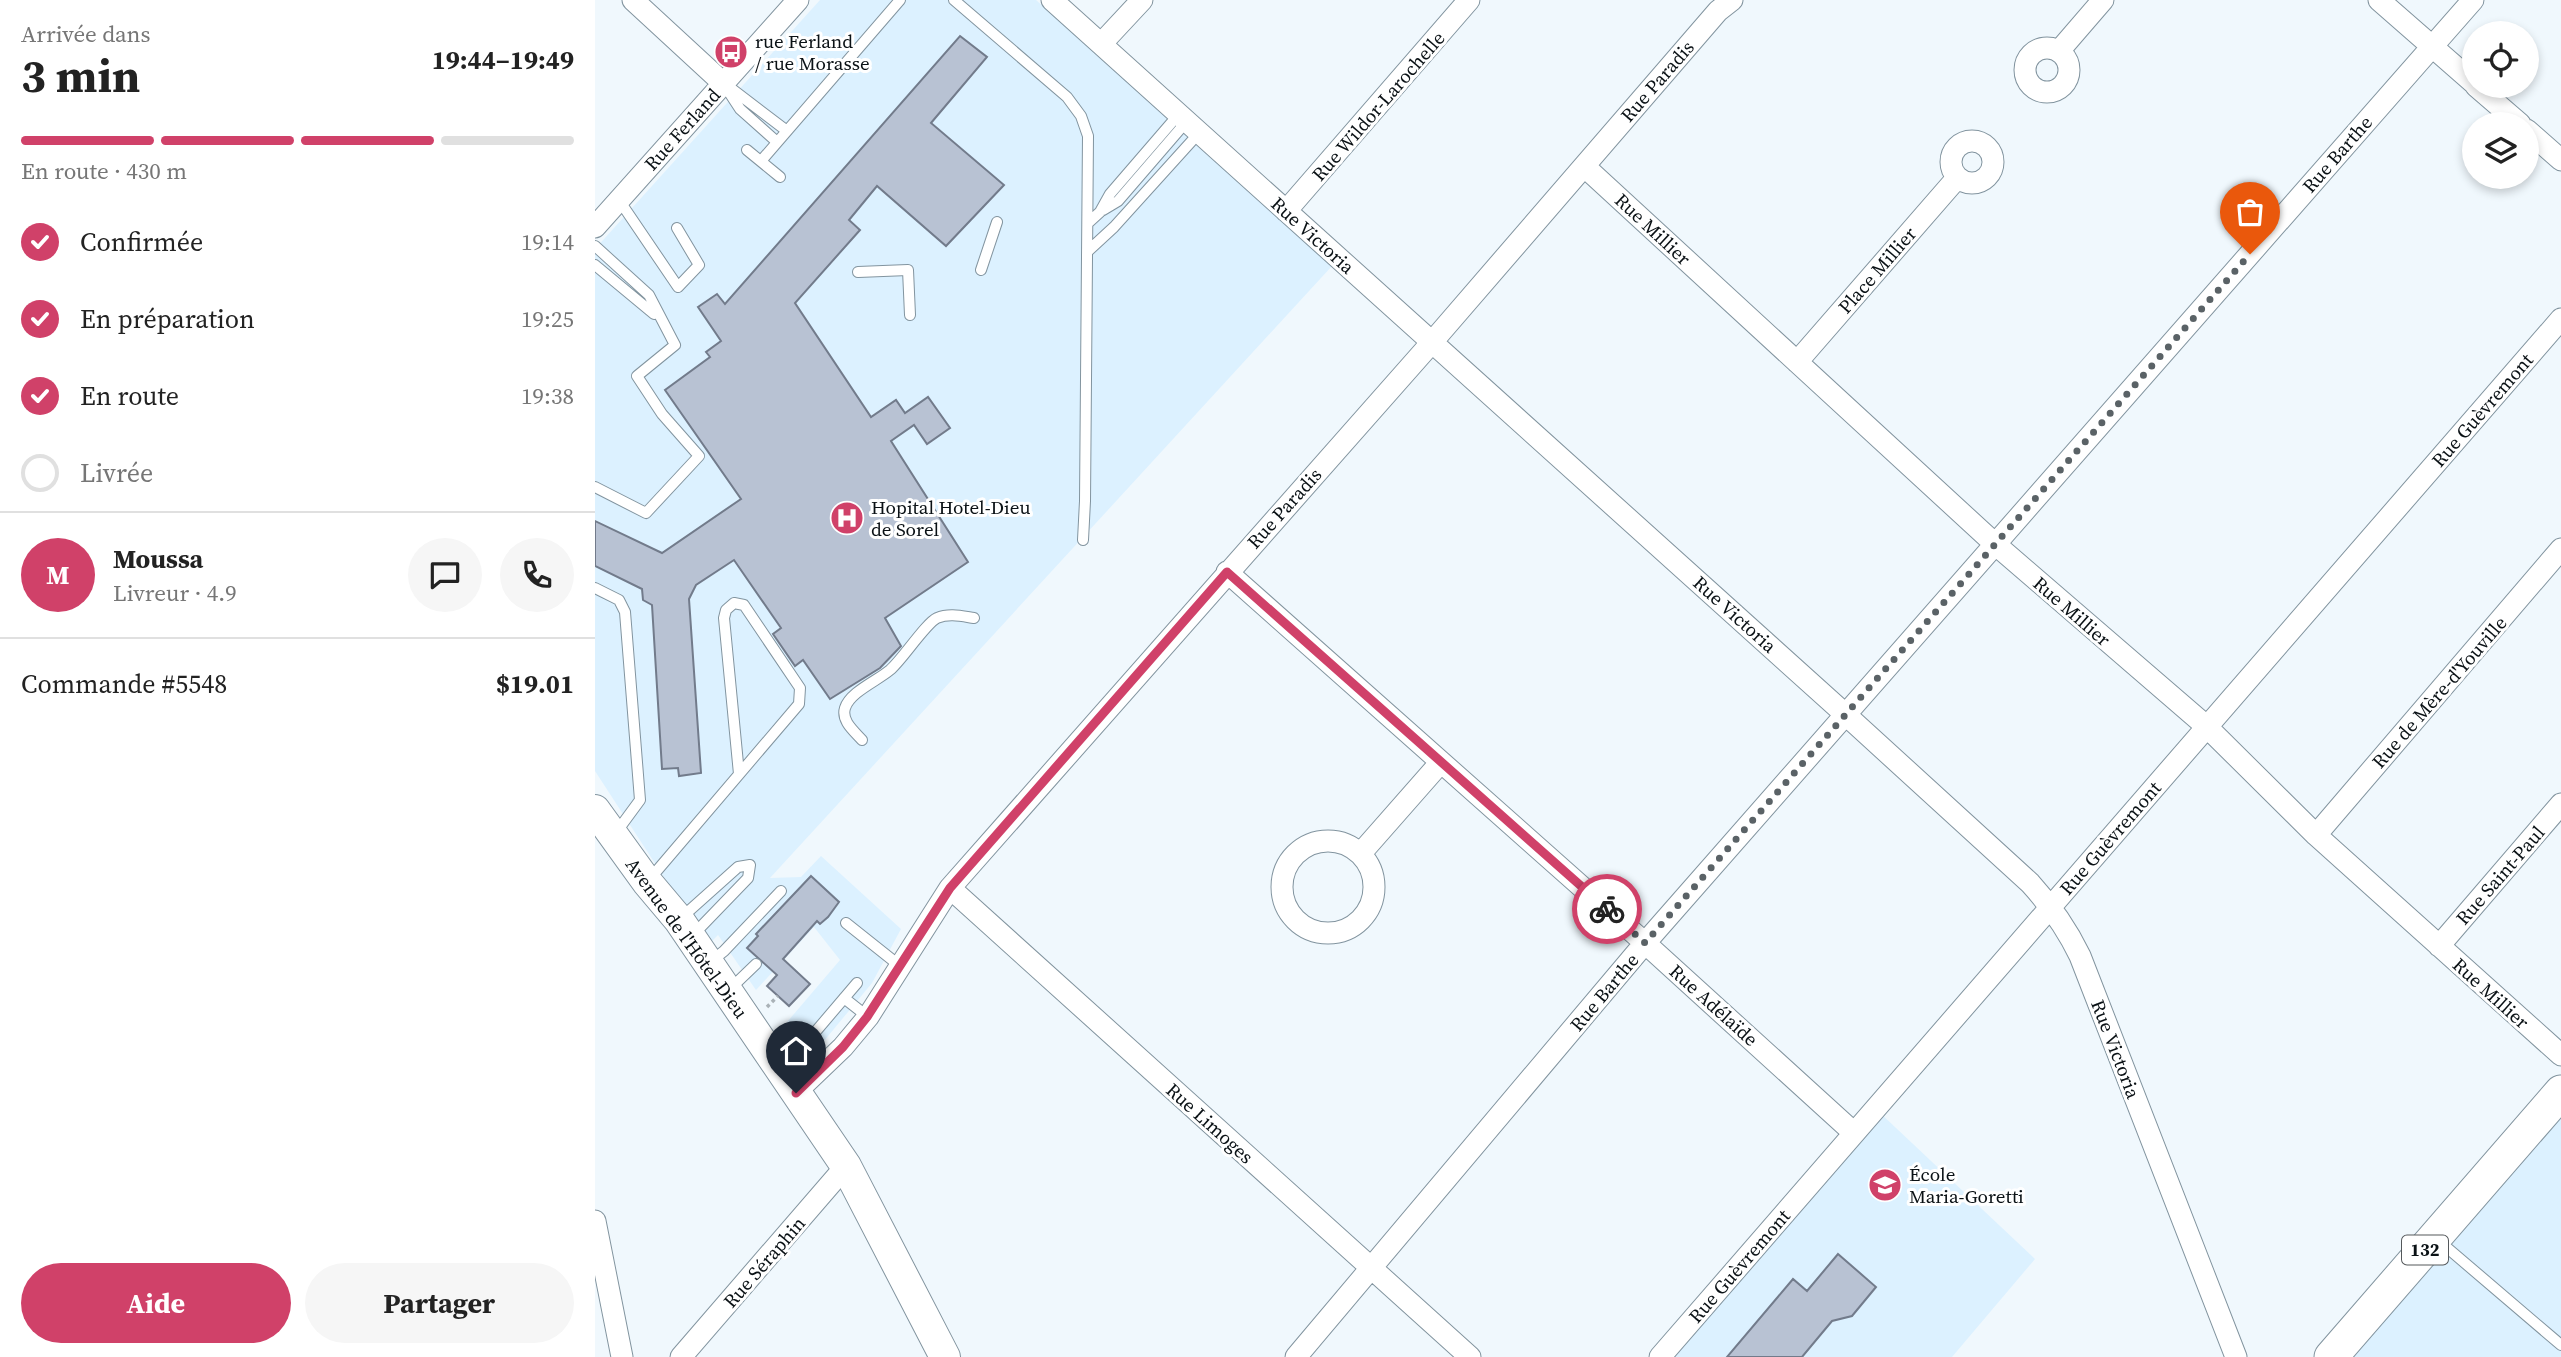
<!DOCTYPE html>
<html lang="fr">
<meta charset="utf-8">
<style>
:root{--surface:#fff;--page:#f6f6f6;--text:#222;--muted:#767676;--line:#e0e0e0;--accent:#d04169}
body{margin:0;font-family:"Source Serif 4",serif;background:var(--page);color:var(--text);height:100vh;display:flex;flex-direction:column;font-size:26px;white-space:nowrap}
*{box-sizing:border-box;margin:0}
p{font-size:23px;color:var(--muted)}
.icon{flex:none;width:38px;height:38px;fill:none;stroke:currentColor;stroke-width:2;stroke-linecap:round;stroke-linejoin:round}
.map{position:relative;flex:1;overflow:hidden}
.panel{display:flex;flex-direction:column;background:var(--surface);width:595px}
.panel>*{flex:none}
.fabs{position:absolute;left:1867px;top:21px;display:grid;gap:14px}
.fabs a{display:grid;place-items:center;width:77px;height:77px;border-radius:50%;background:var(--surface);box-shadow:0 4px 10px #0003;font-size:35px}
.pin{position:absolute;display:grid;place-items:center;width:60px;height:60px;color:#fff;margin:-72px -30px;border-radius:50% 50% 50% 0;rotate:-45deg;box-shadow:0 0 7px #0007}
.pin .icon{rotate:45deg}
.courier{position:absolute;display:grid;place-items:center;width:70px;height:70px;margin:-35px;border:5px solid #d04169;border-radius:50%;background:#fff;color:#222;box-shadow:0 2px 9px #0007}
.overview em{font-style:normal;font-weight:700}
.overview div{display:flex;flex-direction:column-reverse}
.overview{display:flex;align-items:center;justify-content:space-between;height:119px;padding:0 21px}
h1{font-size:46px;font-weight:700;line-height:52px}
.bar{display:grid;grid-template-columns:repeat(4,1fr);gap:10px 7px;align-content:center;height:84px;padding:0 21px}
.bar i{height:9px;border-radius:5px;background:var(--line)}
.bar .selected{background:var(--accent)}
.bar p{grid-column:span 4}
.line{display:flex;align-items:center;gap:18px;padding:0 21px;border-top:2px solid var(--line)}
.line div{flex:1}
.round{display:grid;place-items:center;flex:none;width:74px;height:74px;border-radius:37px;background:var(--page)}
ol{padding:0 21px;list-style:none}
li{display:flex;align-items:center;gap:21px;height:77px}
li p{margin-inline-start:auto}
li .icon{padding:7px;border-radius:50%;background:var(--accent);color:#fff;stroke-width:4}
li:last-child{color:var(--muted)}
li i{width:38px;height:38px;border:4px solid var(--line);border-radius:50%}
.action{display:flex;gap:14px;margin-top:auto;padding:14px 21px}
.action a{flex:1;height:80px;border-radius:42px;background:var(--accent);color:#fff;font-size:28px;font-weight:700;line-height:80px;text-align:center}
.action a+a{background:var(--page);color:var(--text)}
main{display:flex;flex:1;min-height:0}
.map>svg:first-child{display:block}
</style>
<main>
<section class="panel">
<div class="overview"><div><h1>3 min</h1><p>Arrivée dans</p></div><em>19:44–19:49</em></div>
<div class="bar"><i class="selected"></i><i class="selected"></i><i class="selected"></i><i></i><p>En route · 430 m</p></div>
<ol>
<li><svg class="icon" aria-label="check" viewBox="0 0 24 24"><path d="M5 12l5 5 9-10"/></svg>Confirmée<p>19:14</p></li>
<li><svg class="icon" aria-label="check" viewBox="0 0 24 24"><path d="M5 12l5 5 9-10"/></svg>En préparation<p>19:25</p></li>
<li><svg class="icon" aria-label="check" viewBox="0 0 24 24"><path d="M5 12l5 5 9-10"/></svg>En route<p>19:38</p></li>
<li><i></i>Livrée</li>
</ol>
<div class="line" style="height:126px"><b class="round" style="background:var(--accent);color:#fff">M</b><div><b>Moussa</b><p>Livreur · 4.9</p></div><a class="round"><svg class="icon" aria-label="chat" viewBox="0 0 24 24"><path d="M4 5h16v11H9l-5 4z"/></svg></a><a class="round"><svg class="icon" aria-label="phone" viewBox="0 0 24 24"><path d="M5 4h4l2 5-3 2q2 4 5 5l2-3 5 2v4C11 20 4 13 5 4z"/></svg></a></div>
<div class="line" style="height:91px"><div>Commande #5548</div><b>$19.01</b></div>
<div class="action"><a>Aide</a><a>Partager</a></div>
</section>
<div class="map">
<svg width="1966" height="1357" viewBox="0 0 1966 1357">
<rect width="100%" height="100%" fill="#f0f8fd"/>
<path fill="#dcf1ff" d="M225,0H441L737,266L175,878L206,877L226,856L306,929L277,983L219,1053L210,1058L187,1028L245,960L219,927L161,990L123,935L113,945L0,771V249Z
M1966,1096V1357H1736Z
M1283,1111L1440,1259L1357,1357H1070Z"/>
<path fill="#b8c2d3" stroke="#727b8b" stroke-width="2" d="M365,36L392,57L336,123L409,185L351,246L282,186L254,220L265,230L200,303L276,417L301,400L310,413L333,397L355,428L332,444L319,425L296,441L373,562L290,618L306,646L285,668L235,699L208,660L200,666L178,634L186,628L139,560L101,585L94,599L106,773L84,776L83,768L67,769L57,605L48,600L47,589L0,566V521L67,553L146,499L70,390L115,357L111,352L126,341L103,307L122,294L130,304Z
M216,876L244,902L233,917L225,924L222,921L188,959L215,984L194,1006L172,986L182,975L152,948L163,936L161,934Z
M1243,1254L1281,1287L1257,1316L1237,1321L1207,1357H1132L1198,1279L1212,1291Z"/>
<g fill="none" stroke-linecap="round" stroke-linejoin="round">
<defs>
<path id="lane" d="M359,0L472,97L486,116L493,136L490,501L488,540
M128,83L145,109L182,142
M133,86L192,131
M152,150L185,177
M166,161L305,0
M24,200L83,287L104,265L82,228
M508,210L523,201L592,121
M493,223L505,212L515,194L584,114
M0,246L54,295L80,345L42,376L67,414L104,456L51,513L0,487
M493,251L519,227L604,133
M0,265L59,314
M386,270L402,222
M263,272L313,270L315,315
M0,588L24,600L30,612L45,800L20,834
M267,740C259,731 246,721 250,708C255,692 282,681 295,670C307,660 331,623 342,618C354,613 366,616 379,618
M54,880L204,704L205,688L149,605L139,603L131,610L129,618L144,774
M86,918L143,867L155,865L153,878L97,936
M251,923L305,966
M114,963L129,951L186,891
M135,989L161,964
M249,998L273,1017
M216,1037L262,983
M1843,1240L1966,1345"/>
<path id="street" d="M38,0L128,83
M457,0L1251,715L1435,883C1456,906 1472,929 1485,956L1641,1357
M1784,0L1880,84
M506,44L547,0
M1430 70a22 22 0 1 1 44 0a22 22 0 1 1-44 0Z
M1464,51L1508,0
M1881,86L1925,124
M1932,130L1966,160
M1356 162a21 21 0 1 1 42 0a21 21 0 1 1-42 0Z
M989,166L1400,544L1611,726L1721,835L1966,1055
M691,211L874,0
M0,227L203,0
M1202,362L1362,178
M632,572L1050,943L1259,1133
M1721,835L1966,549
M687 887a46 46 0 1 1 92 0a46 46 0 1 1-92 0Z
M766,853L846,762
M355,888L875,1357
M1844,946L1966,804
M201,1092L248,1047L273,1017L355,888L838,341L1123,11L1137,0
M0,1221L27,1357
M86,1357L251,1166
M701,1357L1050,943L1878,0
M1065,1357L1966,319"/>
<path id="secondary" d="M0,810L52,882L84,920L251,1166L350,1357"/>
<path id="primary" d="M1736,1357L1966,1092"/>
</defs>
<use href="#lane" stroke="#82949f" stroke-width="12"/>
<use href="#street" stroke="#82949f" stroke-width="23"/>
<use href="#secondary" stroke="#82949f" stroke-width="32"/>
<use href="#primary" stroke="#82949f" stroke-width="35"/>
<path stroke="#aab2b7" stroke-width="3.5" stroke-dasharray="3.5 3.5" stroke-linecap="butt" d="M172,1007L183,996"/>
<use href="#lane" stroke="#fff" stroke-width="10"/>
<use href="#street" stroke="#fff" stroke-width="21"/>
<use href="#secondary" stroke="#fff" stroke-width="30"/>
<use href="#primary" stroke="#fff" stroke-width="33"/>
</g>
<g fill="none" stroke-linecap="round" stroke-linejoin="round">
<path stroke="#5a6266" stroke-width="7" stroke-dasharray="0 12.6" d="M1012,909L1050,943L1655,254"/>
<path stroke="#d04169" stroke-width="9" d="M201,1093L248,1047L272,1017L355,888L632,572L1012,909"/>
</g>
<defs>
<symbol id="bus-disc" viewBox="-11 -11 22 22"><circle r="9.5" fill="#d04169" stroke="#fff"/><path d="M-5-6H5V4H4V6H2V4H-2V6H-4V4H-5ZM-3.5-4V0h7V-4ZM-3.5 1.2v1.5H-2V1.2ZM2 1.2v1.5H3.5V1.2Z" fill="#fff"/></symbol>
<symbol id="hospital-disc" viewBox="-11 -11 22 22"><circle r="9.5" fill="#d04169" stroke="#fff"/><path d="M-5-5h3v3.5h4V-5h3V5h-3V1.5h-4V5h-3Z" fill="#fff"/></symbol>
<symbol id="school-disc" viewBox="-11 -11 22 22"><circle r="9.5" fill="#d04169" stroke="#fff"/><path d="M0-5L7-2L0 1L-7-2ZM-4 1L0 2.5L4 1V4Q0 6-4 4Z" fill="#fff"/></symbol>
</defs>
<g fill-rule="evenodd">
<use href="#bus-disc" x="117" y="33" width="38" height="38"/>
<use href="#hospital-disc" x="233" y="499" width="38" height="38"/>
<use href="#school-disc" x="1271" y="1166" width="38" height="38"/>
</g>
<g text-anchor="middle" stroke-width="6" stroke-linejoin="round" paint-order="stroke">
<rect fill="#fff" stroke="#54585b" stroke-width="2" x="1807" y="1235.5" width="46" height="29" rx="5"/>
<g font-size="18" font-weight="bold" fill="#0a1115">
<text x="1830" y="1256">132</text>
</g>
<g font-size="19" fill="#0a1115" stroke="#fff" text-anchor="start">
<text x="160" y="48">rue Ferland<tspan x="160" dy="22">/ rue Morasse</tspan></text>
<text x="276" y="514">Hopital Hotel-Dieu<tspan x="276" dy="22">de Sorel</tspan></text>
<text x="1314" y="1181">École<tspan x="1314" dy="22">Maria-Goretti</tspan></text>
</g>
<g font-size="19" fill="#0a1115" stroke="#fff">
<text transform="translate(1062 81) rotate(-49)" y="7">Rue Paradis</text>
<text transform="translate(783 106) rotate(-49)" y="7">Rue Wildor-Larochelle</text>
<text transform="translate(87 129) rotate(-48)" y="7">Rue Ferland</text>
<text transform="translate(1742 154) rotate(-49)" y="7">Rue Barthe</text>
<text transform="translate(1058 229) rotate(43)" y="7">Rue Millier</text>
<text transform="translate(718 235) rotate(42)" y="7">Rue Victoria</text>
<text transform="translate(1282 270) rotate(-49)" y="7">Place Millier</text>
<text transform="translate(1887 410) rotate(-49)" y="7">Rue Guèvremont</text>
<text transform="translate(689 508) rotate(-48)" y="7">Rue Paradis</text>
<text transform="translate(1477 611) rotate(41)" y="7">Rue Millier</text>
<text transform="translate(1140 614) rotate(42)" y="7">Rue Victoria</text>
<text transform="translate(1844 692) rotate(-49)" y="7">Rue de Mère-d'Youville</text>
<text transform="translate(1515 838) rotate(-49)" y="7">Rue Guèvremont</text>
<text transform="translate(1905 875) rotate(-49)" y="7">Rue Saint-Paul</text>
<text transform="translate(92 938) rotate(54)" y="7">Avenue de l'Hôtel-Dieu</text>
<text transform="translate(1009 992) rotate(-50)" y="7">Rue Barthe</text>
<text transform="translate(1896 993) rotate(42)" y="7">Rue Millier</text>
<text transform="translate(1119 1005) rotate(42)" y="7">Rue Adélaïde</text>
<text transform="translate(1521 1049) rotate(69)" y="7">Rue Victoria</text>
<text transform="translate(615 1123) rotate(42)" y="7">Rue Limoges</text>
<text transform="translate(169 1262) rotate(-49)" y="7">Rue Séraphin</text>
<text transform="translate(1144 1266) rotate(-49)" y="7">Rue Guèvremont</text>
</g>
</g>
</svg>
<div class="fabs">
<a><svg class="icon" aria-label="locate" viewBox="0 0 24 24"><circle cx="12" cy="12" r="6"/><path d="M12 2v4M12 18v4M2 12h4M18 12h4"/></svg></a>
<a><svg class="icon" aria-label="layers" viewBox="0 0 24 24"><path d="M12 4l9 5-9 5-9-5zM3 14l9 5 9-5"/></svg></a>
</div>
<div class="pin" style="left:1655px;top:254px;background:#ea580c"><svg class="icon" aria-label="bag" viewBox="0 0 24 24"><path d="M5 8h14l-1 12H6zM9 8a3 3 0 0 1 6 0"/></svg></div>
<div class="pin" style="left:201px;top:1093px;background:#1f2937"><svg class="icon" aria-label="home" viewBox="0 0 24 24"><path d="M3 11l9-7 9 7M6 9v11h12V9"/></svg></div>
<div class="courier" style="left:1012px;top:909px"><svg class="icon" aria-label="bike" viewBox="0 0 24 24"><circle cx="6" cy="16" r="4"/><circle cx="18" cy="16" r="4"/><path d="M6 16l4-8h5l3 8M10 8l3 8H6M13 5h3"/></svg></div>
</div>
</main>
